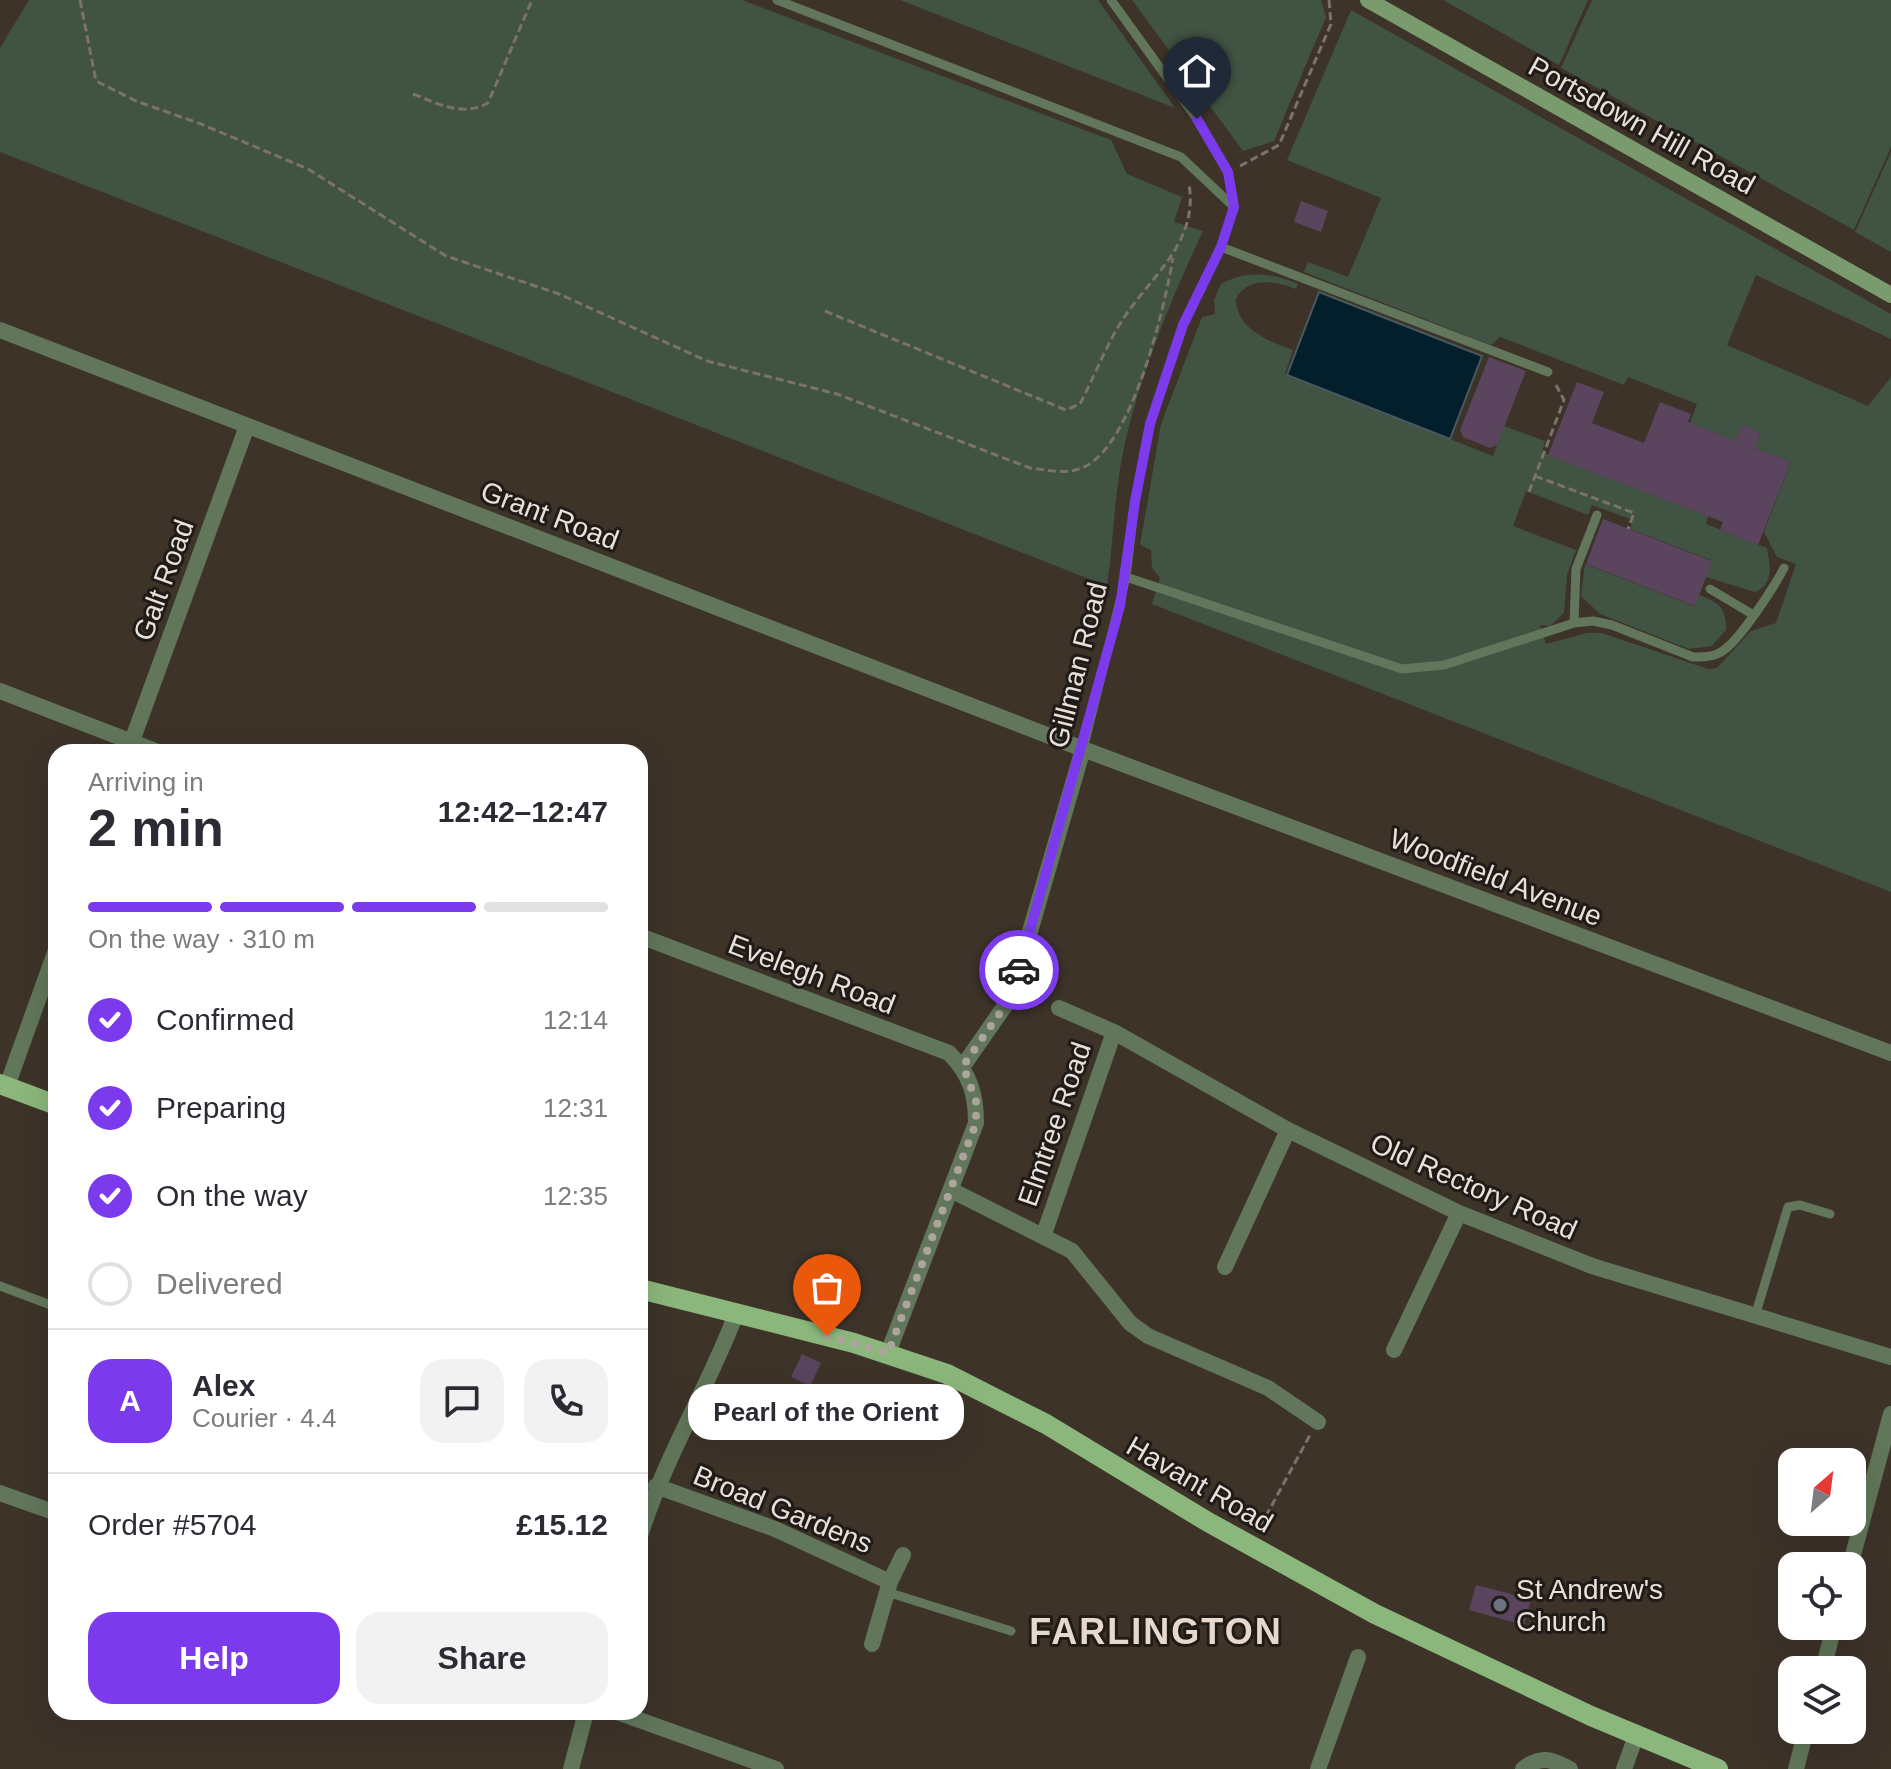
<!DOCTYPE html>
<meta charset="utf-8">
<style>
:root{--surface:#fff;--page:#f2f2f3;--text:#2b2b33;--muted:#7c7c81;--line:#e1e1e2;--accent:#7c3aed}
body{margin:0;font-family:Helvetica,sans-serif;background:var(--page);color:var(--text);height:100vh;display:flex;flex-direction:column;font-size:30px;white-space:nowrap}
*{box-sizing:border-box;margin:0}
p{font-size:26px;color:var(--muted)}
.icon{flex:none;width:44px;height:44px;fill:none;stroke:currentColor;stroke-width:2;stroke-linecap:round;stroke-linejoin:round}
.map{position:relative;flex:1;overflow:hidden}
.sheet{position:absolute;left:48px;top:744px;width:600px;height:976px;display:flex;flex-direction:column;background:var(--surface);border-radius:24px;box-shadow:0 8px 32px #0002}
.sheet>*{flex:none}
.needle{width:52px;rotate:28deg}
.tools{position:absolute;left:1778px;top:1448px;display:grid;gap:16px}
.tools a{display:grid;place-items:center;width:88px;height:88px;border-radius:16px;background:var(--surface);box-shadow:0 8px 32px #0002;font-size:40px}
.pin{position:absolute;display:grid;place-items:center;width:68px;height:68px;color:#fff;margin:-82px -34px;border-radius:50% 50% 50% 0;rotate:-45deg;box-shadow:0 0 8px #0007}
.pin .icon{rotate:45deg}
.courier{position:absolute;display:grid;place-items:center;width:80px;height:80px;margin:-40px;border:6px solid #7c3aed;border-radius:50%;background:#fff;color:#222;box-shadow:0 2px 10px #0007}
.bubble{position:absolute;height:56px;border-radius:24px;background:var(--surface);box-shadow:0 8px 32px #0002;font-size:26px;font-weight:700;line-height:56px;text-align:center}
.head em{font-style:normal;font-weight:700}
.head div{display:flex;flex-direction:column-reverse}
.head{display:flex;align-items:center;justify-content:space-between;height:136px;padding:0 40px}
h1{font-size:52px;font-weight:700;line-height:60px}
.bar{display:grid;grid-template-columns:repeat(4,1fr);gap:12px 8px;align-content:center;height:96px;padding:0 40px}
.bar i{height:10px;border-radius:6px;background:var(--line)}
.bar .current{background:var(--accent)}
.bar p{grid-column:span 4}
.line{display:flex;align-items:center;gap:20px;padding:0 40px;border-top:2px solid var(--line)}
.line div{flex:1}
.round{display:grid;place-items:center;flex:none;width:84px;height:84px;border-radius:24px;background:var(--page)}
ol{padding:0 40px;list-style:none}
li{display:flex;align-items:center;gap:24px;height:88px}
li p{margin-inline-start:auto}
li .icon{padding:8px;border-radius:50%;background:var(--accent);color:#fff;stroke-width:4}
li:last-child{color:var(--muted)}
li i{width:44px;height:44px;border:4px solid var(--line);border-radius:50%}
.button{display:flex;gap:16px;margin-top:auto;padding:16px 40px}
.button a{flex:1;height:92px;border-radius:24px;background:var(--accent);color:#fff;font-size:32px;font-weight:700;line-height:92px;text-align:center}
.button a+a{background:var(--page);color:var(--text)}
.map>svg:first-child{display:block}
</style>
<div class="map">
<svg width="1891" height="1769" viewBox="0 0 1891 1769">
<rect width="100%" height="100%" fill="#3d3329"/>
<path fill="#415342" d="M29,0H742L1111,140L1127,174L1182,197L1174,222L1203,231C1169,304 1136,383 1121,463C1114,503 1113,545 1107,586L0,152V48Z
M900,0H1098L1175,108Z
M1132,0H1321L1326,17L1274,141L1243,151Z
M1443,0H1588L1559,65Z
M1592,0H1891V147L1854,230L1561,68Z
M1351,10L1891,314V339L1756,275L1727,345L1868,406L1891,377V892L1152,604L1160,578L1152,568L1151,550L1140,545L1161,424L1202,317L1215,314L1214,300L1221,284C1246,270 1273,273 1298,284L1296,289C1277,281 1247,276 1236,299C1236,329 1269,341 1293,350L1285,374L1493,456L1504,426L1545,441L1542,452L1708,516L1706,524L1767,548C1770,566 1775,583 1755,592L1706,577L1711,560L1630,529L1633,520L1592,505L1588,515L1526,491L1513,526L1576,550L1567,575L1564,613L1550,626L1540,625L1546,644L1587,633H1602L1708,669L1717,668L1751,631L1776,623L1796,564L1777,557L1764,532L1791,462L1755,448L1761,433L1742,426L1736,441L1690,423L1697,404L1628,377L1624,385L1500,337L1491,345L1304,272L1308,262L1348,277L1381,198L1287,160Z
M1891,152V252L1855,232Z
M1585,564L1694,606L1699,595C1718,602 1727,608 1726,630L1712,646L1689,649L1600,614L1581,596Z"/>
<path fill="#041f2c" stroke="#485960" stroke-width="2" d="M1319,292L1482,356L1450,439L1287,375Z"/>
<path fill="#5a445e" d="M1301,201L1328,211L1321,232L1294,222Z
M1489,357L1526,371L1497,445L1490,448L1463,437L1460,430Z
M1577,382L1604,392L1592,423L1644,443L1660,402L1691,414L1688,422L1736,441L1742,425L1761,433L1755,448L1791,462L1758,545L1720,530L1723,522L1548,455Z
M1603,519L1712,561L1695,606L1586,564Z
M802,1354L821,1363L810,1386L791,1377Z
M1476,1585L1531,1599L1524,1625L1469,1610Z"/>
<g fill="none" stroke-linecap="round" stroke-linejoin="round">
<path stroke="#7b7269" stroke-width="3" stroke-dasharray="8 4" stroke-linecap="butt" d="M80,0L96,81L136,101L201,124L308,169L446,256L559,294L707,361L837,394L1030,468C1048,470 1067,475 1084,467C1133,444 1164,309 1173,258
M413,94C439,104 462,117 488,103L532,0
M1240,166L1279,145L1331,24L1329,0
M825,311L1066,410L1080,404C1093,379 1104,351 1118,327C1147,278 1199,246 1189,184
M1535,476L1634,513L1628,529
M1529,492L1564,400L1556,385
M1260,1527L1310,1435"/>
<path stroke="#61765a" stroke-width="9" d="M777,0L1181,157L1234,207
M1221,247L1548,372
M1126,577L1402,669L1444,665L1574,623L1593,621L1612,625L1693,657C1705,657 1715,657 1724,650C1741,638 1774,587 1784,568
M1710,589L1752,614
M1574,623L1576,569L1597,515
M1083,749L1126,577L1135,501L1150,424L1183,325L1221,247L1234,207L1228,172L1197,119L1111,0
M0,1286L56,1307
M1755,1316L1788,1207L1800,1205L1830,1214
M887,1592L1011,1631"/>
<path stroke="#61765a" stroke-width="16" d="M0,330L1083,749L1891,1053
M0,691L158,752
M128,752L247,426
M640,936L949,1053C970,1074 976,1094 976,1123L888,1353
M1059,1008L1114,1032L1288,1130L1459,1213L1592,1266L1891,1357
M963,1066L1011,997L1083,749
M7,1086L56,950
M953,1191L1072,1251L1130,1323L1148,1336L1268,1388L1318,1422
M1044,1234L1114,1032
M1225,1267L1288,1130
M1394,1350L1459,1213
M656,1486L775,1529L890,1582
M0,1493L56,1513
M640,1536C664,1459 707,1390 736,1314
M1850,1566L1891,1414
M872,1644L890,1582L903,1555
M1823,1670L1834,1626
M617,1712L776,1769
M571,1769L586,1712
M1318,1769L1358,1657
M1523,1769C1541,1755 1551,1759 1570,1769
M1624,1769L1636,1736
M1796,1769L1806,1730"/>
<path stroke="#799b6d" stroke-width="16" d="M1368,0L1891,295"/>
<path stroke="#8bb77c" stroke-width="20" d="M0,1084L56,1105
M640,1289L854,1343L947,1374L1046,1424L1208,1522L1375,1614L1591,1716L1718,1769"/>
</g>
<g fill="none" stroke-linecap="round" stroke-linejoin="round">
<path stroke="#aca49d" stroke-width="8" stroke-dasharray="0 14.4" d="M827,1336L888,1353L976,1123V1101L963,1066L1011,997L1019,970"/>
<path stroke="#7c3aed" stroke-width="10" d="M1019,970L1120,606L1135,501L1150,424L1183,325L1221,247L1234,207L1228,172L1197,119"/>
</g>
<circle fill="#6b7280" stroke="#201b17" stroke-width="3" cx="1500" cy="1605" r="8"/>
<g text-anchor="middle" stroke-width="6" stroke-linejoin="round" paint-order="stroke">
<g font-size="28" fill="#e8e1db" stroke="#201b17">
<text transform="translate(1642 125) rotate(29)" y="10">Portsdown Hill Road</text>
<text transform="translate(550 515) rotate(21)" y="10">Grant Road</text>
<text transform="translate(163 580) rotate(-70)" y="10">Galt Road</text>
<text transform="translate(1077 665) rotate(-76)" y="10">Gillman Road</text>
<text transform="translate(1496 877) rotate(21)" y="10">Woodfield Avenue</text>
<text transform="translate(812 974) rotate(21)" y="10">Evelegh Road</text>
<text transform="translate(1054 1124) rotate(-71)" y="10">Elmtree Road</text>
<text transform="translate(1474 1186) rotate(24)" y="10">Old Rectory Road</text>
<text transform="translate(1200 1484) rotate(30)" y="10">Havant Road</text>
<text transform="translate(783 1509) rotate(22)" y="10">Broad Gardens</text>
</g>
<g font-size="28" fill="#e8e1db" stroke="#201b17" text-anchor="start">
<text x="1516" y="1599">St Andrew's<tspan x="1516" dy="32">Church</tspan></text>
</g>
<g font-size="36" font-weight="bold" letter-spacing="2" fill="#e6d8cd" stroke="#201b17">
<text x="1156" y="1644">FARLINGTON</text>
</g>
</g>
</svg>
<div class="tools">
<a><svg class="needle" viewBox="-14 -14 28 28"><path d="M0-13l5 13h-10z" fill="#e53935"/><path d="M0 13l5-13h-10z" fill="#7c7c81"/></svg></a>
<a><svg class="icon" aria-label="locate" viewBox="0 0 24 24"><circle cx="12" cy="12" r="6"/><path d="M12 2v4M12 18v4M2 12h4M18 12h4"/></svg></a>
<a><svg class="icon" aria-label="layers" viewBox="0 0 24 24"><path d="M12 4l9 5-9 5-9-5zM3 14l9 5 9-5"/></svg></a>
</div>
<div class="pin" style="left:827px;top:1336px;background:#ea580c"><svg class="icon" aria-label="bag" viewBox="0 0 24 24"><path d="M5 8h14l-1 12H6zM9 8a3 3 0 0 1 6 0"/></svg></div>
<div class="pin" style="left:1197px;top:119px;background:#1f2937"><svg class="icon" aria-label="home" viewBox="0 0 24 24"><path d="M3 11l9-7 9 7M6 9v11h12V9"/></svg></div>
<div class="courier" style="left:1019px;top:970px"><svg class="icon" aria-label="car" viewBox="0 0 24 24"><path d="M5 17H2v-5l4-1 3-4h7l3 4 3 1v5h-3M9 17h6M6 11h13"/><circle cx="7" cy="17" r="2"/><circle cx="17" cy="17" r="2"/></svg></div>
<div class="bubble" style="left:688px;top:1384px;width:276px">Pearl of the Orient</div>
<section class="sheet">
<div class="head"><div><h1>2 min</h1><p>Arriving in</p></div><em>12:42–12:47</em></div>
<div class="bar"><i class="current"></i><i class="current"></i><i class="current"></i><i></i><p>On the way · 310 m</p></div>
<ol>
<li><svg class="icon" aria-label="check" viewBox="0 0 24 24"><path d="M5 12l5 5 9-10"/></svg>Confirmed<p>12:14</p></li>
<li><svg class="icon" aria-label="check" viewBox="0 0 24 24"><path d="M5 12l5 5 9-10"/></svg>Preparing<p>12:31</p></li>
<li><svg class="icon" aria-label="check" viewBox="0 0 24 24"><path d="M5 12l5 5 9-10"/></svg>On the way<p>12:35</p></li>
<li><i></i>Delivered</li>
</ol>
<div class="line" style="height:144px"><b class="round" style="background:var(--accent);color:#fff">A</b><div><b>Alex</b><p>Courier · 4.4</p></div><a class="round"><svg class="icon" aria-label="chat" viewBox="0 0 24 24"><path d="M4 5h16v11H9l-5 4z"/></svg></a><a class="round"><svg class="icon" aria-label="phone" viewBox="0 0 24 24"><path d="M5 4h4l2 5-3 2q2 4 5 5l2-3 5 2v4C11 20 4 13 5 4z"/></svg></a></div>
<div class="line" style="height:104px"><div>Order #5704</div><b>£15.12</b></div>
<div class="button"><a>Help</a><a>Share</a></div>
</section>
</div>
